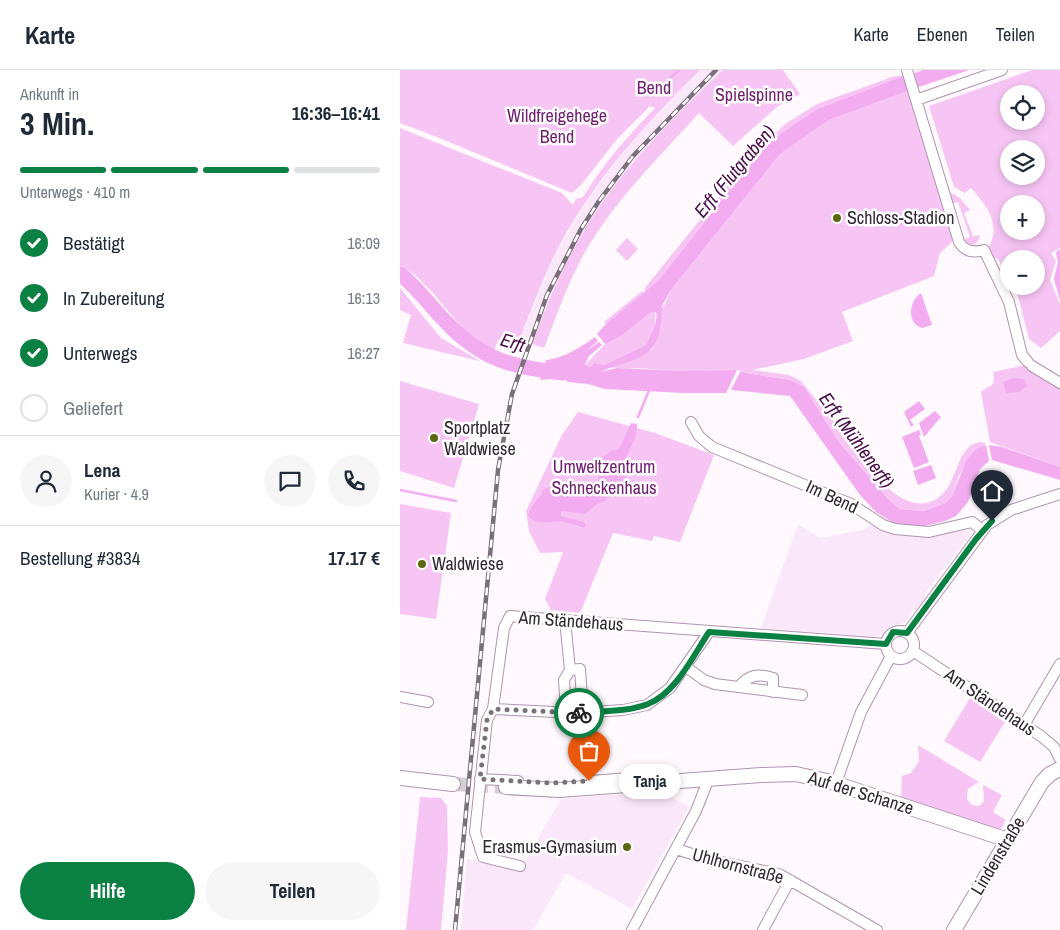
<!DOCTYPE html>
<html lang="de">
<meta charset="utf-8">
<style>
:root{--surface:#fff;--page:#f6f6f7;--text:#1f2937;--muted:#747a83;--line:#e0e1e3;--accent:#0b8043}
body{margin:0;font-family:"Archivo Narrow",sans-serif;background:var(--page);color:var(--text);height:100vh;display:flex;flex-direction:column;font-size:19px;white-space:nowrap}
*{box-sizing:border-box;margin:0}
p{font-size:16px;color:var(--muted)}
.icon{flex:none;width:28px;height:28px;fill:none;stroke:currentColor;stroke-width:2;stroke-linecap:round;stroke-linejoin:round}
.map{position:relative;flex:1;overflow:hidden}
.details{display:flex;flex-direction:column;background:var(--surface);width:400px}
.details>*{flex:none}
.controls{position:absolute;left:600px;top:15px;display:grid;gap:10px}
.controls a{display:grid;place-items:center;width:45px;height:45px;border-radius:50%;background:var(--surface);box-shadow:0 2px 8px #0003;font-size:25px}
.pin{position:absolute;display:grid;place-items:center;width:42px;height:42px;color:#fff;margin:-51px -21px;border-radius:50% 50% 50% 0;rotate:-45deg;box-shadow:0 0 5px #0007}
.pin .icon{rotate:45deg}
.courier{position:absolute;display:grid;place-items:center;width:50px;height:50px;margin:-25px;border:4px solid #0b8043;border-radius:50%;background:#fff;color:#222;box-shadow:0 1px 6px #0007}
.bubble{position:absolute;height:35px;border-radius:18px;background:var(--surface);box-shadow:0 2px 8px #0003;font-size:16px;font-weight:700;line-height:35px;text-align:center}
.head em{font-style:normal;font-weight:700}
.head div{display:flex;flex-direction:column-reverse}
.head{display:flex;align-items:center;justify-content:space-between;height:85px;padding:0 20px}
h1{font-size:32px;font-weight:700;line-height:38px}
.bar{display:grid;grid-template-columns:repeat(4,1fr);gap:8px 5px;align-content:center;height:60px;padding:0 20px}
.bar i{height:6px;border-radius:4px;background:var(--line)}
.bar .selected{background:var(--accent)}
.bar p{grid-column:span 4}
.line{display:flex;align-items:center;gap:12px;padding:0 20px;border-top:1px solid var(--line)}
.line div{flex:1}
.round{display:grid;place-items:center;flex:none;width:52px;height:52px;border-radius:26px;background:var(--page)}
ol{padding:0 20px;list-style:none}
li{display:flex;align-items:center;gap:15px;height:55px}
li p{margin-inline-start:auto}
li .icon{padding:5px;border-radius:50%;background:var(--accent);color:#fff;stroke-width:4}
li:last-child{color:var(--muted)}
li i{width:28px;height:28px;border:2px solid var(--line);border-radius:50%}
.button{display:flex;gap:10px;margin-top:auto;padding:10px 20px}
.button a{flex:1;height:58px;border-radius:30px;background:var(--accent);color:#fff;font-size:20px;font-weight:700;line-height:58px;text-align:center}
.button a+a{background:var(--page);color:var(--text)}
header{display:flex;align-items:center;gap:30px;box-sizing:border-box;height:70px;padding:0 25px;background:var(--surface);border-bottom:1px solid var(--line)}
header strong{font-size:24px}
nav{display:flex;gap:28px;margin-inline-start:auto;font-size:18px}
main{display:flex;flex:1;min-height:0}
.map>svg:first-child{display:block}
</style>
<header>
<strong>Karte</strong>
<nav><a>Karte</a><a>Ebenen</a><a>Teilen</a></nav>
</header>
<main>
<section class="details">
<div class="head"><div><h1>3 Min.</h1><p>Ankunft in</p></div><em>16:36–16:41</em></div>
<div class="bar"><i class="selected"></i><i class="selected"></i><i class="selected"></i><i></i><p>Unterwegs · 410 m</p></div>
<ol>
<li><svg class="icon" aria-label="check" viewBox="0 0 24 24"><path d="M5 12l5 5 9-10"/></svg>Bestätigt<p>16:09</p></li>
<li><svg class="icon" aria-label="check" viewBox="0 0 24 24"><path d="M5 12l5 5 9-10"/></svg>In Zubereitung<p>16:13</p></li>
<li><svg class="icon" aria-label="check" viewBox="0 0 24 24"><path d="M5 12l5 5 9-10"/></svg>Unterwegs<p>16:27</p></li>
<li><i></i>Geliefert</li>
</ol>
<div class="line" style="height:90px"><a class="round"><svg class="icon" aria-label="person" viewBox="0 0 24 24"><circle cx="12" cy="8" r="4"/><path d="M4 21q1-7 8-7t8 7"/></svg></a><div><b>Lena</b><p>Kurier · 4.9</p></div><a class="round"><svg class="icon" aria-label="chat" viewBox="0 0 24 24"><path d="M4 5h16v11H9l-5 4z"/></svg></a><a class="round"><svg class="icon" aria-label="phone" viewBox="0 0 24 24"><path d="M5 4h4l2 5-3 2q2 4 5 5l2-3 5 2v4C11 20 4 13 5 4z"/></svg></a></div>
<div class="line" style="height:65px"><div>Bestellung #3834</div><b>17.17 €</b></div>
<div class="button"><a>Hilfe</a><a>Teilen</a></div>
</section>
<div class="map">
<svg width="660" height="860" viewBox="0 0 660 860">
<rect width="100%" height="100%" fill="#fff9fe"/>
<path fill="#fbe7fa" d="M300,0H323L236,90L201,135L180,167L151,227L132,274L119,271L155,185L189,127L242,58Z
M476,453L484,457H562L571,464L525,523L526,529L517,540L514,539L504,553L490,557L477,567L361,558L398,454L420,468L463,460Z
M245,722L264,723L289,737L232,839L166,803L133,860H61L67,789L120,799L161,729Z"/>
<path fill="#f7c5f4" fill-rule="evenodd" d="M0,0H300C243,56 190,114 154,186C141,214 130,242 119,271L99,269L93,282L72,270L33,223L14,204L0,196V58L162,123L173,135L176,129L183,127C203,94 227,67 255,38L250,36L218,68L181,115L172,123L37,67L0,53Z
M323,0H383L400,24L377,37L333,76L299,43C264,82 224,121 195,166C172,200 159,240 144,278L132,274C146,238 160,201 180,167C217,104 270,50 323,0Z
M632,0H660V178L651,183L656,191L650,210L660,234V261L641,278L629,269L618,226L613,216H636V189H609V208L598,189L592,187L589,177C601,154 587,136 571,118L565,123L554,117L529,36ZM609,24H636V51H609ZM609,79H636V106H609ZM609,134H636V161H609Z
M495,6H503L417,39L380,64L355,88L258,211L247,222L244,219L342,98L385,54L417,34Z
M508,21L553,171L540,183L534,206L442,242L453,271L404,289L352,300L389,305L401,311L483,413C501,433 530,445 548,417C558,403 561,367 586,373L559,405L552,426L545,433L524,441L500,439L488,429L439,372L413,331L390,310L340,302V300C310,300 280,303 250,299C238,297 225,300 212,297L252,279L261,255L260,239L265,234L270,221L380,84L429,50Z
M548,121L560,128L570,140L564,143L573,166L580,165C579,171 576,176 569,175L563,170L570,167L558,132L551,134Z
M227,168L238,179L227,191L216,180Z
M0,218L41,268L80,291L3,273L11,245L0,240Z
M242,221L245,224L206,254L204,252Z
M255,242V256L246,275L204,295L194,293L190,297L186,294L206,273L221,266L250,243Z
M626,295L660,318V397L590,372L581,322C589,314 596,319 593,302Z
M0,311L79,334L54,418L0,401Z
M178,342L255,363L314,385L280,472L254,466L252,471L213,463L180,543L151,540L145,529L163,482L140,483L129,461L126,441L162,365Z
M0,434L51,443L36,549L0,544Z
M570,628L605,652L580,692L544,671Z
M518,675L579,712L568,719L567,729L572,735L579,736L584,731L583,715L602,725L593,742L606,750L601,759L583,756L501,731L502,706L511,703L519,691Z
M20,727L41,728L47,736L48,781L41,860H6Z"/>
<path fill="#f3acf0" d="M523,0H569L516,18L512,4Z
M503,6L508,21L429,50L380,84L270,221L261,238L262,240C260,292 239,286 200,302L217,298L279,301L337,300L326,323H283L205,319L188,314L168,312L162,308L140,310L146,290C162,289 183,276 195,267L198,271L185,282L199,272L202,275L189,286L185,294L190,297L194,293L204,295L246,275L255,256L257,244L255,242L250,243L221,266L205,274L197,264L205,255L258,211L355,88L380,64L417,39Z
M658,180H660V230L654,209L658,192L656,183Z
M521,223L532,255L522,258C506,253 509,231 521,223Z
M340,302L390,310L404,317L439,372L488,429L500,439L524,441L545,433L552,426L567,389L576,379L586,375L589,391L580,399L568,432L556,446L545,451L521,457L497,455L476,442L460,425L390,326L331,320Z
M614,308L624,309L627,316L619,322L606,323L603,312Z
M519,331L525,339L510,350L514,355L511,357L504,342Z
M535,341L541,347L524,367L519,353Z
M231,353L237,354L236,366L226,388L227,403L224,411L204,432L197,434L185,444L161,441V446L184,452L186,456L184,458C178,456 171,453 165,452C152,450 135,457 128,445C131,434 139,430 143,420L151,416L176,412L183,421L194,425L199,415L196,392L211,381L219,379Z
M519,360L521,365L519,366L529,392L514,398L502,367Z
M589,375L602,377L660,397V410L592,390Z
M531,395L536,408L518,415L513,401Z"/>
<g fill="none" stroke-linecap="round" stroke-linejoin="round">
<path stroke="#f3acf0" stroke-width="2.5" d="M270,8L279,0
M238,347L250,318
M0,420L56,431"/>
<path stroke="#f3acf0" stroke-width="15" d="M0,204C18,218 30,236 46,252C81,289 113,298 163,303"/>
<path stroke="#d6cfd5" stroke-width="14" stroke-dasharray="14 7" stroke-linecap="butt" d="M53,714L106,717"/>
<defs>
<path id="street" d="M507,0L559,172C565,182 574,183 584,180L609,232L622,285L628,292
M516,30L602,0
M632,296L660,313
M291,352L299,366L312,377L451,434L483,455L495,459L529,462L572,452L582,460
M165,550L170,600L180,599L183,643
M486 575a14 14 0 1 1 28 0a14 14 0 1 1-28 0Z
M507,563L587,455L611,440L660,424
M513,581L641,666L654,677L660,689
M286,597L304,610L315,614L402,625
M339,617C348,605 358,603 373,608V622
M0,627L28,632
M93,639L176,643L223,640L247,635L270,618L309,562
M166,643L164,610L170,600
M624,655L660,594
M80,709L118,711
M192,711L240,707L249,713
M436,713L461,642L491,586
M276,779L308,789L379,804L477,860
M120,796L83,787L75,762L87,650L93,639L104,558L110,546L486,574
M232,860L296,741L309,708
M363,860L390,810"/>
<path id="secondary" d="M0,708L53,714
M106,717L159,720L361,705L396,704L431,712L608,770
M554,860L642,712L650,704L660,699"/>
</defs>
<use href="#street" stroke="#ae95ad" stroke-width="12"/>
<use href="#secondary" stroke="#ae95ad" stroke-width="16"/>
<use href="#street" stroke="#fff" stroke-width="10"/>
<use href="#secondary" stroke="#fff" stroke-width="14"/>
<defs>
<path id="rail" d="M55,860L98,400L112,324L147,225L181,159L199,131L233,86L316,0"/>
</defs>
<use href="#rail" stroke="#797079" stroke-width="4.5"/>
<use href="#rail" stroke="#fff" stroke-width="2.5" stroke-dasharray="8" stroke-linecap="butt"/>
</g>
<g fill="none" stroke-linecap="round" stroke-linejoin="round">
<path stroke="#7a7179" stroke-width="5" stroke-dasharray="0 9" d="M179,643L93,639L87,650L80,709L153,713L189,711"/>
<path stroke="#0b8043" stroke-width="6" d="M179,643C202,641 227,642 248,634C276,623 293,586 309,562L486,574L493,562L507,563L576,469L592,451"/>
</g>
<g fill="#5c680f" stroke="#fff" stroke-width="2">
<circle cx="437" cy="148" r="5"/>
<circle cx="34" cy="368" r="5"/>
<circle cx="22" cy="494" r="5"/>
<circle cx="227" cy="777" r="5"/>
</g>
<g text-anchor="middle" stroke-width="5" stroke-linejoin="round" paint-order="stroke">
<g font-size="18" fill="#712071" stroke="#fff">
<text x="254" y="24">Bend</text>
<text x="354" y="31">Spielspinne</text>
<text x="157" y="52">Wildfreigehege<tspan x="157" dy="21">Bend</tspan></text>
<text x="204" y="403">Umweltzentrum<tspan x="204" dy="21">Schneckenhaus</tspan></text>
</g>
<g font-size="18" fill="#322832" stroke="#fff" text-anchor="start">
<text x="447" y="154">Schloss-Stadion</text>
<text x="44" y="364">Sportplatz<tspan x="44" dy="21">Waldwiese</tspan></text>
<text x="32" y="500">Waldwiese</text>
<text x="217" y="783" text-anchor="end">Erasmus-Gymasium</text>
</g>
<g font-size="18" fill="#322832" stroke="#fff">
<text transform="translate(432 427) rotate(25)" y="6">Im Bend</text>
<text transform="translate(171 551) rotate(4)" y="6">Am Ständehaus</text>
<text transform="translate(590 632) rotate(34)" y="6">Am Ständehaus</text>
<text transform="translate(461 723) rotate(17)" y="6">Auf der Schanze</text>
<text transform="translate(598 786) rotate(-59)" y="6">Lindenstraße</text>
<text transform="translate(338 796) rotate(15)" y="6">Uhlhornstraße</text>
</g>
<g font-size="19" font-style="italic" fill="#490a49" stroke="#fff">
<text transform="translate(334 101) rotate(-50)" y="7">Erft (Flutgraben)</text>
<text transform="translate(113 272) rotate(18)" y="7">Erft</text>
<text transform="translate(457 370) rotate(54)" y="7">Erft (Mühlenerft)</text>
</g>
</g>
</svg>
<div class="controls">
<a><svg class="icon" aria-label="locate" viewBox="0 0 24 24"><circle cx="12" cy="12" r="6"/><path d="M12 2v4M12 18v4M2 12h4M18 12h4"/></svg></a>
<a><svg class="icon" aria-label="layers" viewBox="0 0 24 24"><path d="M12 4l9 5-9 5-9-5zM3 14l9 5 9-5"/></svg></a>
<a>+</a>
<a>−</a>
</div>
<div class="pin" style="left:189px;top:711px;background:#ea580c"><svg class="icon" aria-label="bag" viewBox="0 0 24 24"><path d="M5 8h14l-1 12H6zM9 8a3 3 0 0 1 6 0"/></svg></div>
<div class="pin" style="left:592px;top:451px;background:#1f2937"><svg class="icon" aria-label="home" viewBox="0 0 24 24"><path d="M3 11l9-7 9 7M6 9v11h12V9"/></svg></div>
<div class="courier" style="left:179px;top:643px"><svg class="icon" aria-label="bike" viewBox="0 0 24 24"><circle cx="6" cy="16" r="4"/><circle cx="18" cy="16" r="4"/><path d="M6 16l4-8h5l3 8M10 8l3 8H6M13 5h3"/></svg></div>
<div class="bubble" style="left:219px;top:694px;width:62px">Tanja</div>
</div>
</main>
